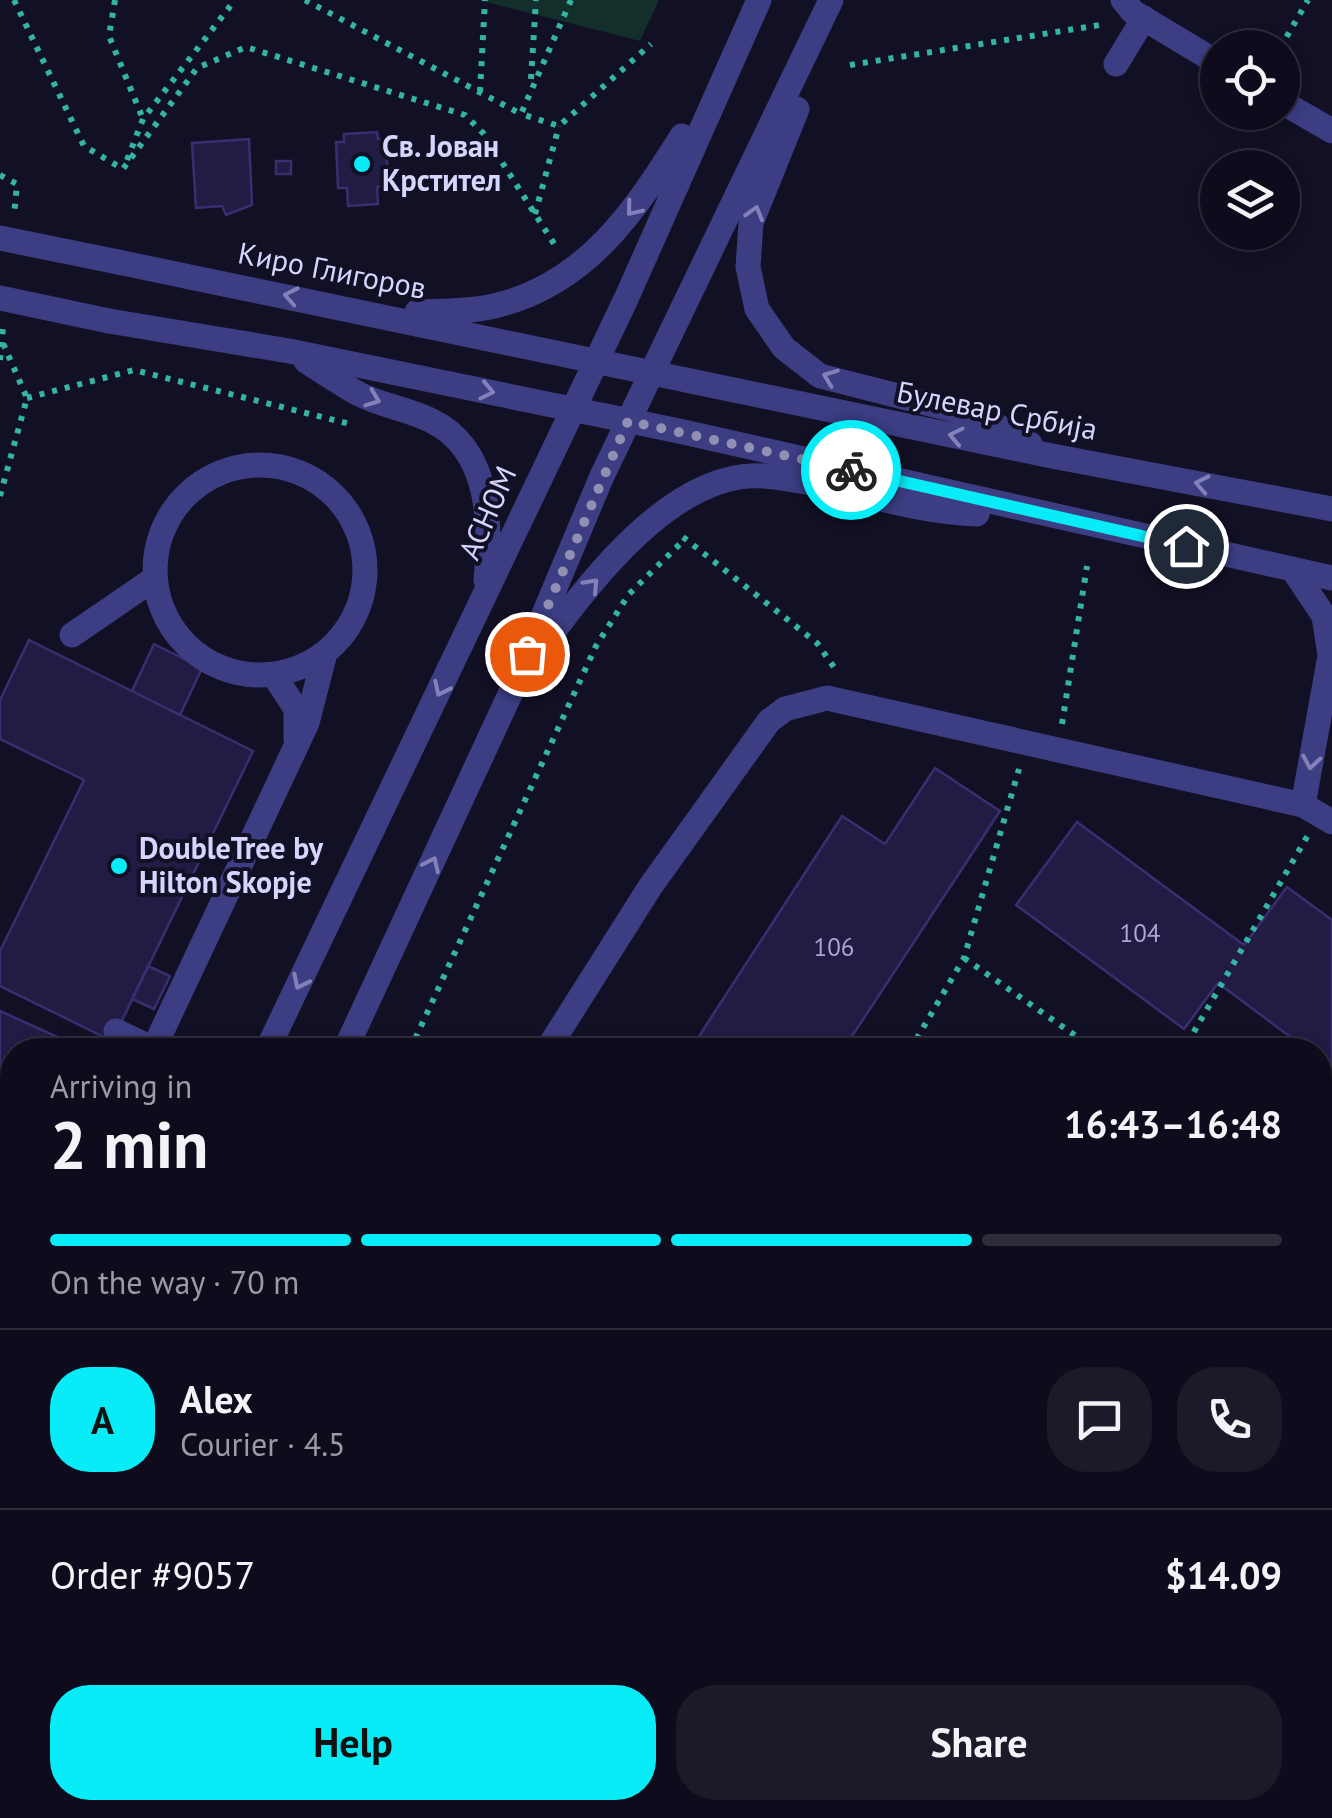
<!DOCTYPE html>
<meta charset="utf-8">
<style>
:root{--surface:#0e0c1c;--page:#1c1a29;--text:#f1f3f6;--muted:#9b9ba3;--line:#2e2c3b;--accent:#08ecf7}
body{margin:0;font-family:"PT Sans",sans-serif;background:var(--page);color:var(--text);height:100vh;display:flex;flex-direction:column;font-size:38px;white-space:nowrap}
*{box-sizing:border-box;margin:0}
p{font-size:32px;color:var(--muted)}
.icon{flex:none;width:55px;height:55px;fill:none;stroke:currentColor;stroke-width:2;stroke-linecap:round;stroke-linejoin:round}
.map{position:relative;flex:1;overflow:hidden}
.panel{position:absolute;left:0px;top:1038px;width:1332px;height:782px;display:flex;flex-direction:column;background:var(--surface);border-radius:40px 40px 0 0;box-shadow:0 5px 15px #0003,0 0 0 2px var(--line)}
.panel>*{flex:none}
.tools{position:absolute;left:1200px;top:30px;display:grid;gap:20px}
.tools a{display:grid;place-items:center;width:100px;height:100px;border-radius:50%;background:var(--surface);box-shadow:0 5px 15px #0003,0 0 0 2px var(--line);font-size:50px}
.pin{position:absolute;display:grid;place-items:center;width:85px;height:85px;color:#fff;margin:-42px;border:5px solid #fff;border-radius:50%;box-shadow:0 2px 10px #0007}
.courier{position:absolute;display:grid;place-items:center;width:100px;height:100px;margin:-50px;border:8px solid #08ecf7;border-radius:50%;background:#fff;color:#222;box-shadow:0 2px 12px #0007}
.head em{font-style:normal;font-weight:600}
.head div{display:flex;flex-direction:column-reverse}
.head{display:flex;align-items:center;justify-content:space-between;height:170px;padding:0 50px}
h1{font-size:65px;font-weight:600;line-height:75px}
.bar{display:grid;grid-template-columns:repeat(4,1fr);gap:15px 10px;align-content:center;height:120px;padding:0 50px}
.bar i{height:12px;border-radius:8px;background:var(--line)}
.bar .selected{background:var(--accent)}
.bar p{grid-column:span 4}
.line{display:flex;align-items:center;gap:25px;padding:0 50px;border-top:2px solid var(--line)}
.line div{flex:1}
.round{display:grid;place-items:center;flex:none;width:105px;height:105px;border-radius:40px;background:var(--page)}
.button{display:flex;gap:20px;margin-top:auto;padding:20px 50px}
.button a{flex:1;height:115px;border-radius:40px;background:var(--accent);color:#111;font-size:40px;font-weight:600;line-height:115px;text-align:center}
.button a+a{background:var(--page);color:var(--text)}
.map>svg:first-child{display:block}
</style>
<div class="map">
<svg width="1332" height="1818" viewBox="0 0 1332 1818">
<rect width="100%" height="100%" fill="#121025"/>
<path fill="#132f2c" d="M479,0H659L640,41Z
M1320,1340L1332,1348V1818H797L778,1808H1320Z"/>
<path fill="#221c45" stroke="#382f71" stroke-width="2.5" d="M377,132L378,139H386L388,186L377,187L378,204L348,206L347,188H338L336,142H344V134Z
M249,139L252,205L226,215L222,206L196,208L192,143Z
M276,161H291V174H276Z
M29,640L253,751L112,1041L0,986V951L84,780L0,739V700Z
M154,644L202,668L180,715L132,691Z
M935,768L1000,811L843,1050H690L842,816L885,844Z
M1077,822L1244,945L1287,887L1332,920V1068L1320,1059V1050H1308L1218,983L1184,1029L1016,905Z
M148,966L170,976L154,1009L132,999Z
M0,1011L86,1050H12V1257L0,1285Z
M1320,1184L1332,1192V1302L1320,1294Z
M275,1808H370L384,1818H268Z
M609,1808H694L708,1818H601Z"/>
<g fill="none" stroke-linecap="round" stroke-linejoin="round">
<path stroke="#33b4a5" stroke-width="6" stroke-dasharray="5 8" stroke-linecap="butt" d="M14,0L84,146L123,169L197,68L246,47L465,115L484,134L558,250
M115,0L109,36L143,119
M305,0L521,114
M571,0L521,114L559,126L651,44
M1280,48L1308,0
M850,65L1106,24
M531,79L536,0
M480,92L485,0
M127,160L143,119L235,0
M0,175L17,184L14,215
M535,214L559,126
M0,360L3,327
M27,398L134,370L350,424
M0,496L27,398L2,341
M683,537L817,643L838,673
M1062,724L1087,566
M964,958L1096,1050
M410,1050L596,646L629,594L685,539
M910,1050L964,958L1019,769
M1200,1050L1188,1042L1308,835
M1320,1139L1332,1148
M1320,1340L1332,1348
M1320,1581L1332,1562
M1320,1747L1332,1757
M388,1808L400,1818
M797,1808L806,1818
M1075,1808L1076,1818
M55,1818L60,1808
M478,1818L483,1808
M899,1818L906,1808
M1173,1818L1179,1808"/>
<path stroke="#3c3d83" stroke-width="25" d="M1123,0L1133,12L1218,63
M1116,64L1144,18
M1282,102L1332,131
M797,109L751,223L748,267L757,309L784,348L820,376L981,417L1030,444
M118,262L1052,456L1332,509
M417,312C442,311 470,312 494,306C586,285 635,211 682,136
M109,321L289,351L679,431L1332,578
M306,361C323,372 341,384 359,394C382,406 409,409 432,421C491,450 491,525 486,580
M155 570a105 105 0 1 1 210 0a105 105 0 1 1-210 0Z
M1294,571L1324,616L1330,656L1303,805
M72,635L155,578
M541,649C587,584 674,469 764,476C835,482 905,512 977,514
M273,674L296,709V739
M116,1031L154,1049
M153,1050L307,723L325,653
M267,1050L626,299L759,0
M345,1050L512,690L602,476L831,0
M547,1050L650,887L769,721L785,709L827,698L1303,805L1332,822
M0,1375L12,1348
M0,1559L12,1564
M0,1631L12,1606
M0,1800L12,1773
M178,1818L182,1808"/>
<path stroke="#3c3d83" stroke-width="25" d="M0,238L118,262
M0,298L109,321"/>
</g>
<defs><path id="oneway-chevron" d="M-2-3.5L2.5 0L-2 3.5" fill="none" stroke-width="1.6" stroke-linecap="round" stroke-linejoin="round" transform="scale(2.5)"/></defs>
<g stroke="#8281ba">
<use href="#oneway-chevron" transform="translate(633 209) rotate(129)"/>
<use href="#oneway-chevron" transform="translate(755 213) rotate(-74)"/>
<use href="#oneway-chevron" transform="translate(291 296) rotate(-169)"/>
<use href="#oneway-chevron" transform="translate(830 377) rotate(-159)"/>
<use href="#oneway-chevron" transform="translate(487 391) rotate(12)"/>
<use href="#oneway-chevron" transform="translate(373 399) rotate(21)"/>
<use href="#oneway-chevron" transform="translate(956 436) rotate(-168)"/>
<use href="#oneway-chevron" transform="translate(1202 484) rotate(-169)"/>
<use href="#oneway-chevron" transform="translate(592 585) rotate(-47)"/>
<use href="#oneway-chevron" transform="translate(441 689) rotate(116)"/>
<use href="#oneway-chevron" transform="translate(1311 762) rotate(100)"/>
<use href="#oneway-chevron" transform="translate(432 864) rotate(-65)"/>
<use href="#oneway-chevron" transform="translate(300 982) rotate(116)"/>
</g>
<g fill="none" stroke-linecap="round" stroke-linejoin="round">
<path stroke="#9290b2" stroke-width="10" stroke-dasharray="0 18" d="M527,654L628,421L851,470"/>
<path stroke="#08ecf7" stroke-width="12" d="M851,470L1186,546"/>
</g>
<g fill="#08ecf7" stroke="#121025" stroke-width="4">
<circle cx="362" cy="164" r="10"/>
<circle cx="119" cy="866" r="10"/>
</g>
<g text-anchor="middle" stroke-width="8" stroke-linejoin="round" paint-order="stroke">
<g font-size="25" fill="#aaa7d0">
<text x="1140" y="942">104</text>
<text x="834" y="956">106</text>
</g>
<g font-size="30" font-weight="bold" fill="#d7d5fe" stroke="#121025" text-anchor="start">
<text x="382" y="157">Св. Јован<tspan x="382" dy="34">Крстител</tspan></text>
<text x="139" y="859">DoubleTree by<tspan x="139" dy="34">Hilton Skopje</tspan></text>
</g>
<g font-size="30" fill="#d7d5fe" stroke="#121025">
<text transform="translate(332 271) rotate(11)" y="10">Киро Глигоров</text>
<text transform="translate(997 411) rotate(11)" y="10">Булевар Србија</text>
<text transform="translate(488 513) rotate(-66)" y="10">АСНОМ</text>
</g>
</g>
</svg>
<div class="tools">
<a><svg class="icon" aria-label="locate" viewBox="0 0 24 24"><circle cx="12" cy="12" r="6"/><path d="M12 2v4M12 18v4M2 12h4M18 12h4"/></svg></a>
<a><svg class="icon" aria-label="layers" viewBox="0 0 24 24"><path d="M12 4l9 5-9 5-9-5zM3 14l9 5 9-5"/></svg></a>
</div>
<div class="pin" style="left:527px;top:654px;background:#ea580c"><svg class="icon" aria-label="bag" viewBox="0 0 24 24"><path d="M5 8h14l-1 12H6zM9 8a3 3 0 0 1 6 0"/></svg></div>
<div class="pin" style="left:1186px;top:546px;background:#1f2937"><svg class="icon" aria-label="home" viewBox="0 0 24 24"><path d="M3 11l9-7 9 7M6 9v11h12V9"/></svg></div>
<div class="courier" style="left:851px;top:470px"><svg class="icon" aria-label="bike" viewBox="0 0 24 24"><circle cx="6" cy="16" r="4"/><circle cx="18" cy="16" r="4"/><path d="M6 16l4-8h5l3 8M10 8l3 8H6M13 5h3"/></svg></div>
<section class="panel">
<div class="head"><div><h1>2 min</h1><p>Arriving in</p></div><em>16:43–16:48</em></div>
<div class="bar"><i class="selected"></i><i class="selected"></i><i class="selected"></i><i></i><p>On the way · 70 m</p></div>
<div class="line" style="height:180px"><b class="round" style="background:var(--accent);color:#111">A</b><div><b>Alex</b><p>Courier · 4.5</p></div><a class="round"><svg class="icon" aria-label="chat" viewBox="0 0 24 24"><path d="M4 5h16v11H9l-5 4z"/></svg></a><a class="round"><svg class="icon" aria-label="phone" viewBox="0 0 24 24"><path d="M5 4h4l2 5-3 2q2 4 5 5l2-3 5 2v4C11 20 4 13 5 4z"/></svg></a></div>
<div class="line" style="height:130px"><div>Order #9057</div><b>$14.09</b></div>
<div class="button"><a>Help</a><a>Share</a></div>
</section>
</div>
